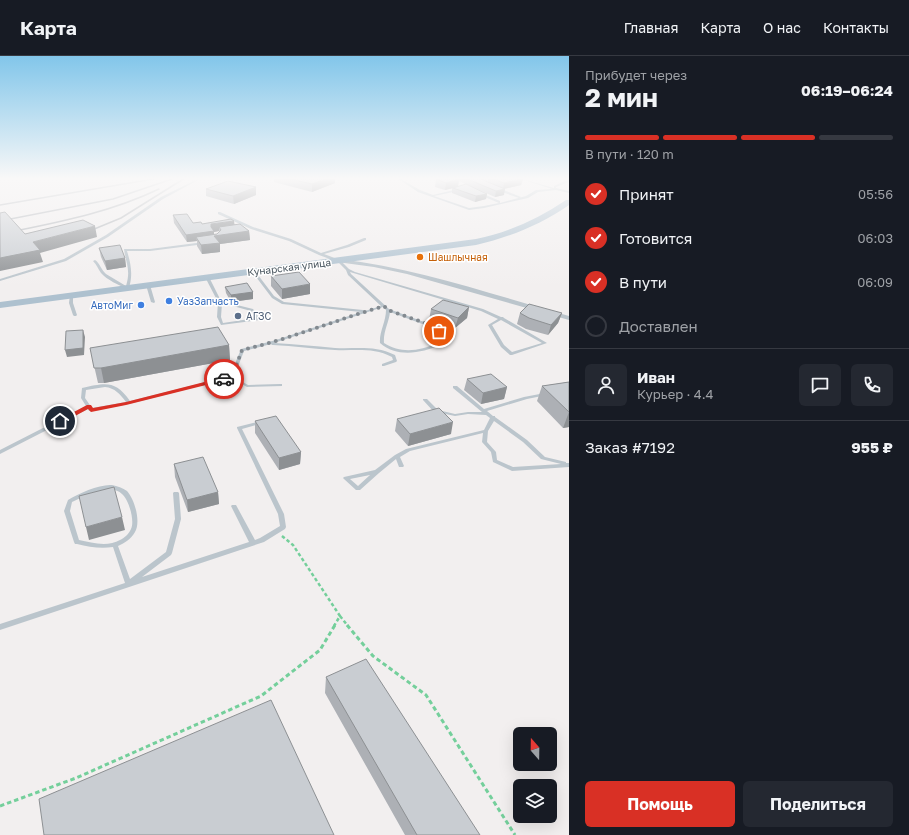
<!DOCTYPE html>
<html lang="ru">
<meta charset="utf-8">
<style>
:root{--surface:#171b24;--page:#242831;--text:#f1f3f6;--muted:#9ea1a6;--line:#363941;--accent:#d93025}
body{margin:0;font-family:"Golos Text",sans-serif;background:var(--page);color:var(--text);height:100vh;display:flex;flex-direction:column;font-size:15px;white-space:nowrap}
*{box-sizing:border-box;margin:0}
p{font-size:13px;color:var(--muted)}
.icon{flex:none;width:22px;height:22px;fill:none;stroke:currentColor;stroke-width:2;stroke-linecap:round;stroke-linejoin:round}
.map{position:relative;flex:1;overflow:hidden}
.side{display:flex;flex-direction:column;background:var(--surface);width:340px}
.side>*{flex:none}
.needle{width:26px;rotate:340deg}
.buttons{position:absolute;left:513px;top:671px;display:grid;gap:8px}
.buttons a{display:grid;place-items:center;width:44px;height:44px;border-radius:6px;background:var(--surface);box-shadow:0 4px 16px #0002;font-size:20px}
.pin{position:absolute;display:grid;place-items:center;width:34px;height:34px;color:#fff;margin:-17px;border:2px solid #fff;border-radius:50%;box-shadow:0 1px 4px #0007}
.courier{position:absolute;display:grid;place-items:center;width:40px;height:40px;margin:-20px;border:3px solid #d93025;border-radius:50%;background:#fff;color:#222;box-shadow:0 1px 5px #0007}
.head em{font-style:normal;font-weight:700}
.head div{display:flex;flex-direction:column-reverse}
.head{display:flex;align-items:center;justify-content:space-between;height:68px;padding:0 16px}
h1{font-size:26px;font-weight:700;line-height:30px}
.bar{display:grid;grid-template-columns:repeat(4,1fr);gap:6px 4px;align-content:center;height:48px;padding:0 16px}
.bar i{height:5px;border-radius:3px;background:var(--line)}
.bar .current{background:var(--accent)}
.bar p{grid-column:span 4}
.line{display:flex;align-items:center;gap:10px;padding:0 16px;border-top:1px solid var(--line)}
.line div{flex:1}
.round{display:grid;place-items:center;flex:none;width:42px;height:42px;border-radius:6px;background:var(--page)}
ol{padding:0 16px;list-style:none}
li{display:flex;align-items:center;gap:12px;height:44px}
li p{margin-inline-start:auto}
li .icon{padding:4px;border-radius:50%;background:var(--accent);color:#fff;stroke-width:4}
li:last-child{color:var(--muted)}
li i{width:22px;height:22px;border:2px solid var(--line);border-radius:50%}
.primary-button{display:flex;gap:8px;margin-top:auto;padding:8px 16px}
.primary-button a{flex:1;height:46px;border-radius:6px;background:var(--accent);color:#fff;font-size:16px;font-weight:700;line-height:46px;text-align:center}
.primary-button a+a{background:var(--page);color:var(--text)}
header{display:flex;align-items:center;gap:24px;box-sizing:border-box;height:56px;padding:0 20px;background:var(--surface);border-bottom:1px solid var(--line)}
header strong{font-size:19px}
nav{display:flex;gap:22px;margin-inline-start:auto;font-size:14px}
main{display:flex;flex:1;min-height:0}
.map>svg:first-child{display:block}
</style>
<header>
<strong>Карта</strong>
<nav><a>Главная</a><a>Карта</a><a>О нас</a><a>Контакты</a></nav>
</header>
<main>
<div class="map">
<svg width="569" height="779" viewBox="0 0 569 779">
<rect width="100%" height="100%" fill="#f2efef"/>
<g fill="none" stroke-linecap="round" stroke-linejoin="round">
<path stroke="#74cf9b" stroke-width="2.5" stroke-dasharray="3.5 2.5" stroke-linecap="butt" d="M282,480L293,489L340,560L334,570
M340,560L348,570"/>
<path stroke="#74cf9b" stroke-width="3" stroke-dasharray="4.5 3" stroke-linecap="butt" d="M347,569L373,600L426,639L515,779
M0,750L76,722L261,640L320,594L335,569"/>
<path fill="#bbc5cc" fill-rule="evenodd" d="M200,122H202L163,143L108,181L66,205L0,225V223L64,203L106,179L161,141Z
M397,122H399L420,134L433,139L458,133V135L434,140L469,152L484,150L499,147L480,139L481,137L500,145V147L526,140L536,134L552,133L518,122L554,132V130L567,124H569V126L556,131V132L569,135V137L556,134L538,136L528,142L484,152L469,154L418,136Z
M480,122H482L488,124L485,128H486V130L482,128L485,124Z
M499,133H501L521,141L519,142L499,135Z
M218,156H220L253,171L291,183L321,197L347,189L364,182H366V184L349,191L324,198L340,204L349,213L355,216L483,253L501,261H503L504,262L547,287L512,299H510L501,291L488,269L498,263L481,255L350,216L351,218L389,253L435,270C442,276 445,281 440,289C422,297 397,302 380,287C379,276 386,266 386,254L383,251L274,287C294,288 315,290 335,292C358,293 374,289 395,299L397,305L396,306L384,310H382V308L393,304L392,301C373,291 355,295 335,294C314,293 294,290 273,289H272L271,288L244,295L234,321L248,329L280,328H282V330L247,331L231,322L129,348L91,355H89L88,353L0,398V394L86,350L81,342L82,332C106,327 115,324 130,345L230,320L241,293L276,284L361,256L282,248L272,242L253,217V215H255L274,240L284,246L363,254L365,255L381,250L348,219L346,214L338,206L319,199L289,185L251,173L218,158ZM390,256L433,272C438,276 440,280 437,287C420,295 401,298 384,287C383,276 389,266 390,256ZM501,264L542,287L512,296L504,289L492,269ZM105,331C115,332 120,338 126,346L92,352L85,342L86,334Z
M204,186H205V188L150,195H127C131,208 133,219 129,232L127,233C119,229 107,224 101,217C98,213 97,209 93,205L95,204C100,207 101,214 106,218L126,230C131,214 126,208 124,193H150Z
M206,220L209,221L221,245L253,253L260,263L259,264L221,269L217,261L218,246L205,221ZM222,247L251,255L256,262L223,267L221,261Z
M147,228L150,229L155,246L154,247L151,246L146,229Z
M70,239L73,240V247L77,259L76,260H74L73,259L69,247Z
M453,330H457L484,353L524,341L545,337H547V339L527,343L487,355L493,360H495V361L527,384L545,401L566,406V407H569V411L512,415L493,406L491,396L482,386L483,377L410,395L400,401L404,410L403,411H399L396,403L379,417L360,434H356L344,423L343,422L344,421L375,414L395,399L406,393L484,374L490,362L486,359L468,358L455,360L436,356H434L423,344V343H427L438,354L455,358L468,356H482L453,332ZM494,365L523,386L541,403L561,408L513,411L497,404L496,396L487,386L488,375ZM370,419L358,430L350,423Z
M261,365H263V367L242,373L284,458L286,471L285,473L264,486L0,574V568L125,527L113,491C101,493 89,491 77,488H75L74,486L64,455L68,444C79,437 100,428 112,429C117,430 123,432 127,435C135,444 141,466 135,476C131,483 125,487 118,490L130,523L166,496L175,463L173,437L174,436H178L179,437L181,463L172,497L171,499L142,521L249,486L231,450L232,449H236L255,484L260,482L280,470L278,458L237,372V371ZM111,433C115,434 119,435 122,438C129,444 135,465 131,473C129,478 124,482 120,484C108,491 92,487 79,484L70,455L72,446L91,437Z"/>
<path fill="#bbc5cc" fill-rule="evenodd" d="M339,203C418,212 493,239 569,260V264L407,218L374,211L337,206V204Z"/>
<path fill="#aec1cf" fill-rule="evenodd" d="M566,144H569V149C540,169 510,181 476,189L0,252V246L476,183C509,176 538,163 566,144Z"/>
<path stroke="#b1b5ba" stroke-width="1.5" d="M0,149L159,122
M0,165L113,143L175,122
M15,175C65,165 113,155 159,133
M87,176L121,162L185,122"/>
</g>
<path fill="#adb0b5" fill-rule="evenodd" d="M274,122H335V127L312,136L274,126Z
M437,122H519L523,123L521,129L504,133V139L495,141L459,125L458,130L487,138L486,143L475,146L452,137V132L445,134L435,131L436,123L439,122ZM483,122L488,123V126L483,124Z
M256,131V139L234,148L206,140V133Z
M173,159L193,167L202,168H235L249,175L250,184L220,188V196L202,198L197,190V185L187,186L174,167ZM219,175V176L217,178L214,179V176Z
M99,192L125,202L126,211L107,214L101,201Z
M271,220L310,238L282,243L271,230Z
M225,231L253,236V243L231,246L226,237Z
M469,251L467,262L455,272L429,264L431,253Z
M520,257H562L558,267L548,279L526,273L517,268Z
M229,289L230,304L104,327H98L90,292Z
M467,323L507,331L504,343L481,348L464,334Z
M569,326V371L563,372L537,345L542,330Z
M397,363L451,378L408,390L395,375Z
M255,365L301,396L300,408L279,414L255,377Z
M174,408L218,436L219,448L188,456L175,421Z
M326,621L480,779H405L325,637Z"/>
<path fill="#8d9093" d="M329,122H335V127L312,136V128Z
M459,123L458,131L445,134L446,127Z
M523,123L521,129L503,133L504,127Z
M256,131V139L234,148L233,140Z
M505,133L504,139L495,141L496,135Z
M487,138L486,143L475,146L476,140Z
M234,165L235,172L219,171V175L214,176V179L249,175L250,184L220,188V196L202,198L201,189L196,181L197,185L187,186L186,179L211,171V168Z
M95,170L97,181L40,197L43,206L0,215V202L33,186Z
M125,202L126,211L107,214L105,205Z
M310,228V238L282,243V233Z
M253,236V243L231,246V239Z
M469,251L467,262L455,272L458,262Z
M562,257L558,267L548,279L551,269Z
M83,274L85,281L84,299L67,301L65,294Z
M229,289L230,304L104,327L101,312Z
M507,331L504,343L481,348L483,337Z
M569,356V371L563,372Z
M453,366L451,378L408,390L410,378Z
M301,396L300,408L279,414V402Z
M218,436L219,448L188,456L187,444Z
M122,461L125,474L89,484L86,471Z"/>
<path fill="#c9cdd2" stroke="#8d9093" d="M286,122H329L312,128Z
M443,122H454L459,123L446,127L436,123Z
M465,122H482L483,124L505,133L496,135Z
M490,122H519L523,123L504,127Z
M228,125L256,131L233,140L206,133Z
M466,128L487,138L476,140L453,132Z
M5,156L25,178L83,164L95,170L33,186L40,194L0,202V157Z
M187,158L193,167L201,166L202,168L231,163L234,165L211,168V171L214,175L186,179L173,159Z
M240,168L249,175L214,180L220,187L201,189L196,181L217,178L221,174L219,171Z
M120,189L125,202L105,205L99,192Z
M299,216L310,228L282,233L271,220Z
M247,227L253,236L231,239L225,231Z
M443,244L469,251L458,262L431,253Z
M529,248L562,257L551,269L529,262L520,257Z
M218,271L229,289L101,312H94L90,292Z
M83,274V292L65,294L66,275Z
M491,318L507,331L483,337L467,323Z
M569,326V356L542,330Z
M439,352L453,366L410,378L397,363Z
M276,360L301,396L279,402L255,365Z
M203,401L218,436L187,444L174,408Z
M114,431L122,461L86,471L79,440Z
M366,603L480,779H417L326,621Z
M271,644L334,779H44L39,743Z"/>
<linearGradient id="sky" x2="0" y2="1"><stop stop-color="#82c6ea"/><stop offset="0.53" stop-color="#f9f8f8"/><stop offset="1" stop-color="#f9f8f8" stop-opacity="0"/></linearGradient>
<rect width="569" height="231" fill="url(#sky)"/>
<path fill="#d93025" d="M224,321L226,323V324L126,349L91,356L88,353L62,367L57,365L87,349H91L93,352L126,346Z"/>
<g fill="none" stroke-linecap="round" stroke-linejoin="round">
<path stroke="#838a90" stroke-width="4" stroke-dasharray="0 7.2" d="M224,323L232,321L242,294C290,283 336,264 384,250L388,254L425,267L439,275"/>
</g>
<circle fill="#e8710a" stroke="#fff" stroke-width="1.5" cx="420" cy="201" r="4"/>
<g fill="#3f7fe0" stroke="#fff" stroke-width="1.5">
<circle cx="169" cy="245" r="4"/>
<circle cx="141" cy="249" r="4"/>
</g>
<circle fill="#5c6f8a" stroke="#fff" stroke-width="1.5" cx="238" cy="260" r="4"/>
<g text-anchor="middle" stroke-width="3" stroke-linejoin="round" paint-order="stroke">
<g font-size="10" fill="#c56008" stroke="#fff" text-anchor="start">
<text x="428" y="205">Шашлычная</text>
</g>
<g font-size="10" fill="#47545d" stroke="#fff">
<text transform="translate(289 211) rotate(-7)" y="4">Кунарская улица</text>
</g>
<g font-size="10" fill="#366cbe" stroke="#fff" text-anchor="start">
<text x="177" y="249">УазЗапчасть</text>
<text x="133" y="253" text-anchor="end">АвтоМиг</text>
</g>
<g font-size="10" fill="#4e5e75" stroke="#fff" text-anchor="start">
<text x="246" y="264">АГЗС</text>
</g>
</g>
</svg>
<div class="buttons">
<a><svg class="needle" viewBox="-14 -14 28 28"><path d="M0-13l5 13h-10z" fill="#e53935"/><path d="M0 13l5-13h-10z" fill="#9ea1a6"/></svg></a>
<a><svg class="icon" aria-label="layers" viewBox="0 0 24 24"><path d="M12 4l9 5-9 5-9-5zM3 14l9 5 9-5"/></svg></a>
</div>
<div class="pin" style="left:439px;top:275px;background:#ea580c"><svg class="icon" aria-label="bag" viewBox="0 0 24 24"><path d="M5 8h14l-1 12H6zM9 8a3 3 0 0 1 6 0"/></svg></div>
<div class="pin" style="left:60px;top:365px;background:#1f2937"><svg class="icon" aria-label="home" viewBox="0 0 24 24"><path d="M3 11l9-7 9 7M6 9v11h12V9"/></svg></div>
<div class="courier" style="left:224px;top:323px"><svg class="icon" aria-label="car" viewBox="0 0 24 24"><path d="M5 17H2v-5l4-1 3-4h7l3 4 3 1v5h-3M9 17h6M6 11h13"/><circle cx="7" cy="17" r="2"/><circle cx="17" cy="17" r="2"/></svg></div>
</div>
<section class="side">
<div class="head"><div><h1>2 мин</h1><p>Прибудет через</p></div><em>06:19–06:24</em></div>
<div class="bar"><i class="current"></i><i class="current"></i><i class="current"></i><i></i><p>В пути · 120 m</p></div>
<ol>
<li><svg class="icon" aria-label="check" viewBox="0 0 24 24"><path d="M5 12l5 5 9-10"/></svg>Принят<p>05:56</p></li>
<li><svg class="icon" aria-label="check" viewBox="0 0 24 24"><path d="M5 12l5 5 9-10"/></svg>Готовится<p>06:03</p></li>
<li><svg class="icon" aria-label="check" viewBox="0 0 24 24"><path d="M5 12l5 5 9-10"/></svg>В пути<p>06:09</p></li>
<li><i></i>Доставлен</li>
</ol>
<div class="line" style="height:72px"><a class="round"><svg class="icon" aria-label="person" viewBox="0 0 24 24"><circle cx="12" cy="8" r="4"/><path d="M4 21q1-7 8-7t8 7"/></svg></a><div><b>Иван</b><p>Курьер · 4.4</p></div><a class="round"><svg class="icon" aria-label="chat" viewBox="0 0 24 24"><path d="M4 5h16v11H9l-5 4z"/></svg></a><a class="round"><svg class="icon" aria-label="phone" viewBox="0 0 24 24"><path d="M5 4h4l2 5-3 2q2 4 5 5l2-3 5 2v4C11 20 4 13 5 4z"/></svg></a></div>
<div class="line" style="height:52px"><div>Заказ #7192</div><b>955 ₽</b></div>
<div class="primary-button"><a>Помощь</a><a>Поделиться</a></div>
</section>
</main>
